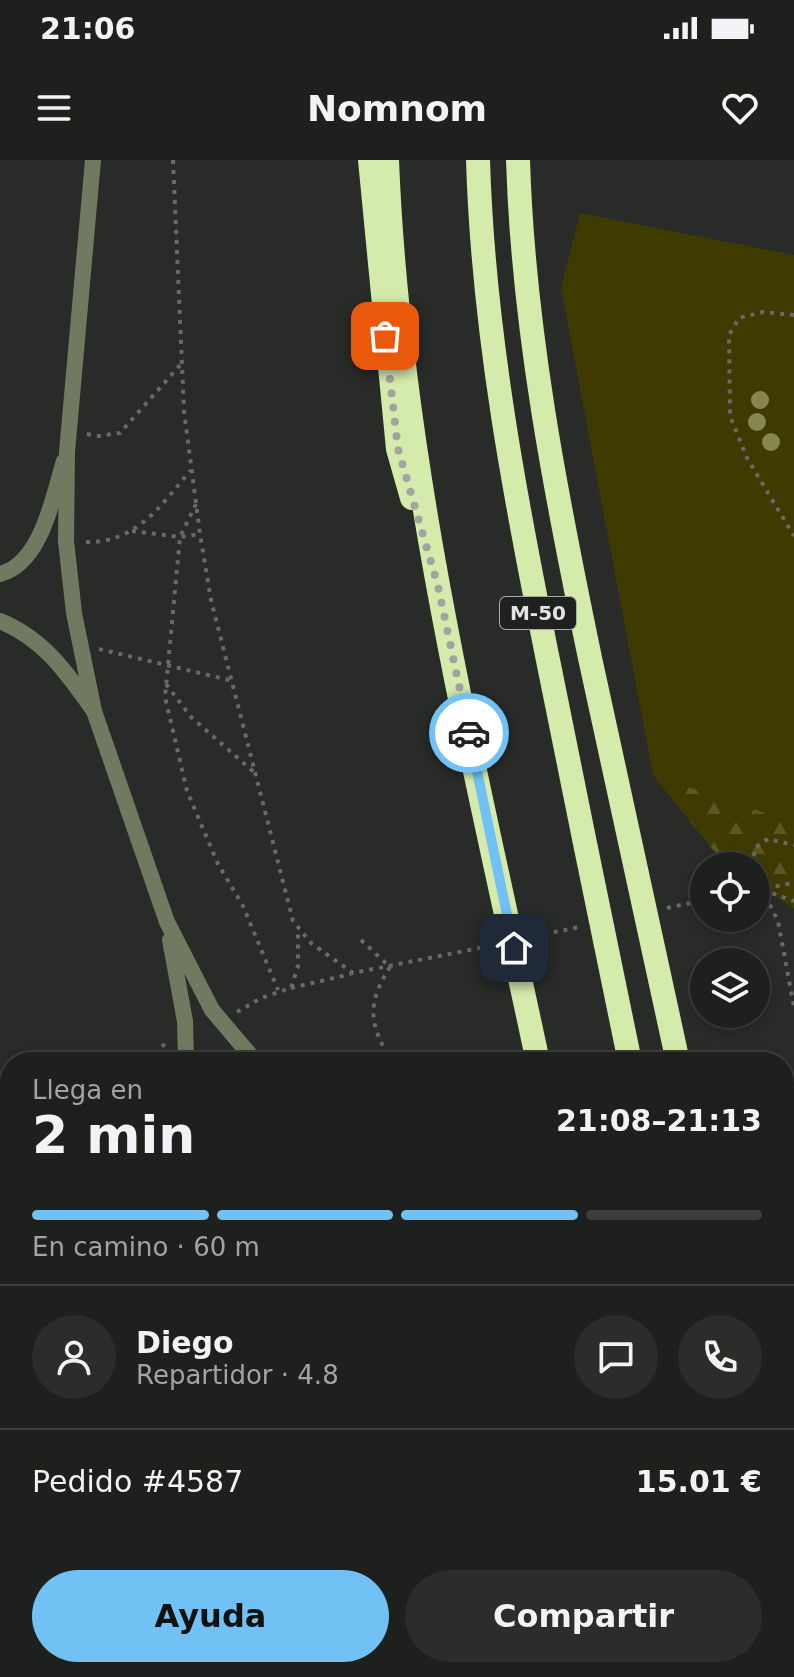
<!DOCTYPE html>
<html lang="es">
<meta charset="utf-8">
<style>
:root{--surface:#1e201d;--page:#2b2d2a;--text:#f1f3f6;--muted:#a1a3a4;--line:#3c3e3b;--accent:#71c1f5}
body{margin:0;font-family:"DejaVu Sans",sans-serif;background:var(--page);color:var(--text);height:100vh;display:flex;flex-direction:column;font-size:30px;white-space:nowrap}
*{box-sizing:border-box;margin:0}
p{font-size:26px;color:var(--muted)}
.icon{flex:none;width:44px;height:44px;fill:none;stroke:currentColor;stroke-width:2;stroke-linecap:round;stroke-linejoin:round}
.map{position:relative;flex:1;overflow:hidden}
.panel{position:absolute;left:0px;top:892px;width:794px;height:626px;display:flex;flex-direction:column;background:var(--surface);border-radius:32px 32px 0 0;box-shadow:0 4px 12px #0003,0 0 0 2px var(--line)}
.panel>*{flex:none}
.tools{position:absolute;left:690px;top:692px;display:grid;gap:16px}
.tools a{display:grid;place-items:center;width:80px;height:80px;border-radius:50%;background:var(--surface);box-shadow:0 4px 12px #0003,0 0 0 2px var(--line);font-size:40px}
.pin{position:absolute;display:grid;place-items:center;width:68px;height:68px;color:#fff;margin:-34px;border-radius:16px;box-shadow:0 4px 12px #0006}
.courier{position:absolute;display:grid;place-items:center;width:80px;height:80px;margin:-40px;border:6px solid #71c1f5;border-radius:50%;background:#fff;color:#222;box-shadow:0 2px 10px #0007}
.head em{font-style:normal;font-weight:600}
.head div{display:flex;flex-direction:column-reverse}
.head{display:flex;align-items:center;justify-content:space-between;height:136px;padding:0 32px}
h1{font-size:52px;font-weight:600;line-height:60px}
.bar{display:grid;grid-template-columns:repeat(4,1fr);gap:12px 8px;align-content:center;height:96px;padding:0 32px}
.bar i{height:10px;border-radius:6px;background:var(--line)}
.bar .selected{background:var(--accent)}
.bar p{grid-column:span 4}
.line{display:flex;align-items:center;gap:20px;padding:0 32px;border-top:2px solid var(--line)}
.line div{flex:1}
.round{display:grid;place-items:center;flex:none;width:84px;height:84px;border-radius:42px;background:var(--page)}
.cta{display:flex;gap:16px;margin-top:auto;padding:16px 32px}
.cta a{flex:1;height:92px;border-radius:48px;background:var(--accent);color:#111;font-size:32px;font-weight:600;line-height:92px;text-align:center}
.cta a+a{background:var(--page);color:var(--text)}
.status{display:flex;justify-content:space-between;align-items:center;height:56px;padding:0 40px;background:var(--surface);direction:ltr}
.status svg{height:22px;fill:currentColor}
header{display:flex;justify-content:space-between;align-items:center;height:104px;padding:0 32px;background:var(--surface);font-size:36px;font-weight:600}
.map>svg:first-child{display:block}
</style>
<div class="status"><b>21:06</b><svg viewBox="0 0 49 12"><path d="M0 12V9h3v3zM5 12V6h3v6zM10 12V3h3v9zM15 12V0h3v12zM26 1h20v11H26zM47 4h2v5h-2z"/></svg></div>
<header><svg class="icon" aria-label="menu" viewBox="0 0 24 24"><path d="M4 6h16M4 12h16M4 18h16"/></svg>Nomnom<svg class="icon" aria-label="heart" viewBox="0 0 24 24"><path d="M12 20l-8-8c-3-5 5-10 8-4 3-6 11-1 8 4z"/></svg></header>
<div class="map">
<svg width="794" height="1517" viewBox="0 0 794 1517">
<defs>
<pattern id="forest-firs" width="22" height="20" patternUnits="userSpaceOnUse" patternTransform="scale(2)"><rect width="22" height="20" fill="#3f3a00"/><path d="M5 1l3.5 6h-7zM16 11l3.5 6h-7z" fill="#5b5625"/></pattern>
</defs>
<rect width="100%" height="100%" fill="#282b27"/>
<path fill="#3f3a00" d="M580,53L794,95V663L653,615L561,128Z"/>
<path fill="url(#forest-firs)" d="M653,615L794,663V749L756,722V706H735L713,690Z"/>
<g fill="none" stroke-linecap="round" stroke-linejoin="round">
<path stroke="#676a66" stroke-width="4" stroke-dasharray="4 6" stroke-linecap="butt" d="M173,0L184,251L200,374L211,440L293,761L311,783L353,813L490,786
M794,155L763,152L739,158L729,175L730,256L747,298L794,376
M87,274L99,276L120,273L181,204
M196,344L180,377L165,537L187,631L218,704L243,746L278,830
M132,371L180,377L200,374
M86,382C137,383 161,345 191,310
M99,489L233,521
M166,524L191,557L255,613
M751,706L756,687L768,679L794,685
M756,718L778,761L794,847
M756,730L794,723
M763,730L794,741
M667,748L704,740
M534,776L580,767
M361,780L390,807
M390,807C366,845 369,864 392,902
M291,828L351,814
M237,852L261,838L291,828L298,806V771
M149,902L167,881
M0,1128L10,1122"/>
<path stroke="#717a61" stroke-width="16" d="M0,414C42,403 53,336 64,301
M0,461C44,479 67,513 94,551
M0,1155L10,1149
M0,1183L10,1177
M0,1299L10,1316
M87,1508L89,1517"/>
<path stroke="#717a61" stroke-width="16" d="M93,0L67,292L66,381L74,453L94,551L167,762L212,850L256,902
M170,780L185,861L186,902
M784,1325L794,1331
M784,1373L794,1378"/>
<path stroke="#d4ebac" stroke-width="24" d="M370,0L398,289L412,338
M387,0C399,305 475,605 538,902
M478,0C483,171 516,343 550,510C576,641 603,771 630,902
M518,0C523,167 556,335 590,498C619,633 648,768 678,902
M784,1029L794,1038
M784,1469L789,1517
M643,1508L644,1517
M735,1508L736,1517"/>
</g>
<g fill="#878550">
<circle cx="760" cy="240" r="9"/>
<circle cx="757" cy="262" r="9"/>
<circle cx="771" cy="282" r="9"/>
</g>
<g fill="none" stroke-linecap="round" stroke-linejoin="round">
<path stroke="#a2a4a1" stroke-width="8" stroke-dasharray="0 14.4" d="M385,176L398,289L438,426L469,573"/>
<path stroke="#71c1f5" stroke-width="10" d="M469,573L514,788"/>
</g>
<g text-anchor="middle" stroke-width="6" stroke-linejoin="round" paint-order="stroke">
<rect fill="#1e211e" stroke="#a8aaa8" stroke-width="2" x="500" y="437" width="76" height="32" rx="6"/>
<g font-size="20" font-weight="bold" fill="#e3e5e3">
<text x="538" y="460">M-50</text>
</g>
</g>
</svg>
<div class="tools">
<a><svg class="icon" aria-label="locate" viewBox="0 0 24 24"><circle cx="12" cy="12" r="6"/><path d="M12 2v4M12 18v4M2 12h4M18 12h4"/></svg></a>
<a><svg class="icon" aria-label="layers" viewBox="0 0 24 24"><path d="M12 4l9 5-9 5-9-5zM3 14l9 5 9-5"/></svg></a>
</div>
<div class="pin" style="left:385px;top:176px;background:#ea580c"><svg class="icon" aria-label="bag" viewBox="0 0 24 24"><path d="M5 8h14l-1 12H6zM9 8a3 3 0 0 1 6 0"/></svg></div>
<div class="pin" style="left:514px;top:788px;background:#1f2937"><svg class="icon" aria-label="home" viewBox="0 0 24 24"><path d="M3 11l9-7 9 7M6 9v11h12V9"/></svg></div>
<div class="courier" style="left:469px;top:573px"><svg class="icon" aria-label="car" viewBox="0 0 24 24"><path d="M5 17H2v-5l4-1 3-4h7l3 4 3 1v5h-3M9 17h6M6 11h13"/><circle cx="7" cy="17" r="2"/><circle cx="17" cy="17" r="2"/></svg></div>
<section class="panel">
<div class="head"><div><h1>2 min</h1><p>Llega en</p></div><em>21:08–21:13</em></div>
<div class="bar"><i class="selected"></i><i class="selected"></i><i class="selected"></i><i></i><p>En camino · 60 m</p></div>
<div class="line" style="height:144px"><a class="round"><svg class="icon" aria-label="person" viewBox="0 0 24 24"><circle cx="12" cy="8" r="4"/><path d="M4 21q1-7 8-7t8 7"/></svg></a><div><b>Diego</b><p>Repartidor · 4.8</p></div><a class="round"><svg class="icon" aria-label="chat" viewBox="0 0 24 24"><path d="M4 5h16v11H9l-5 4z"/></svg></a><a class="round"><svg class="icon" aria-label="phone" viewBox="0 0 24 24"><path d="M5 4h4l2 5-3 2q2 4 5 5l2-3 5 2v4C11 20 4 13 5 4z"/></svg></a></div>
<div class="line" style="height:104px"><div>Pedido #4587</div><b>15.01 €</b></div>
<div class="cta"><a>Ayuda</a><a>Compartir</a></div>
</section>
</div>
